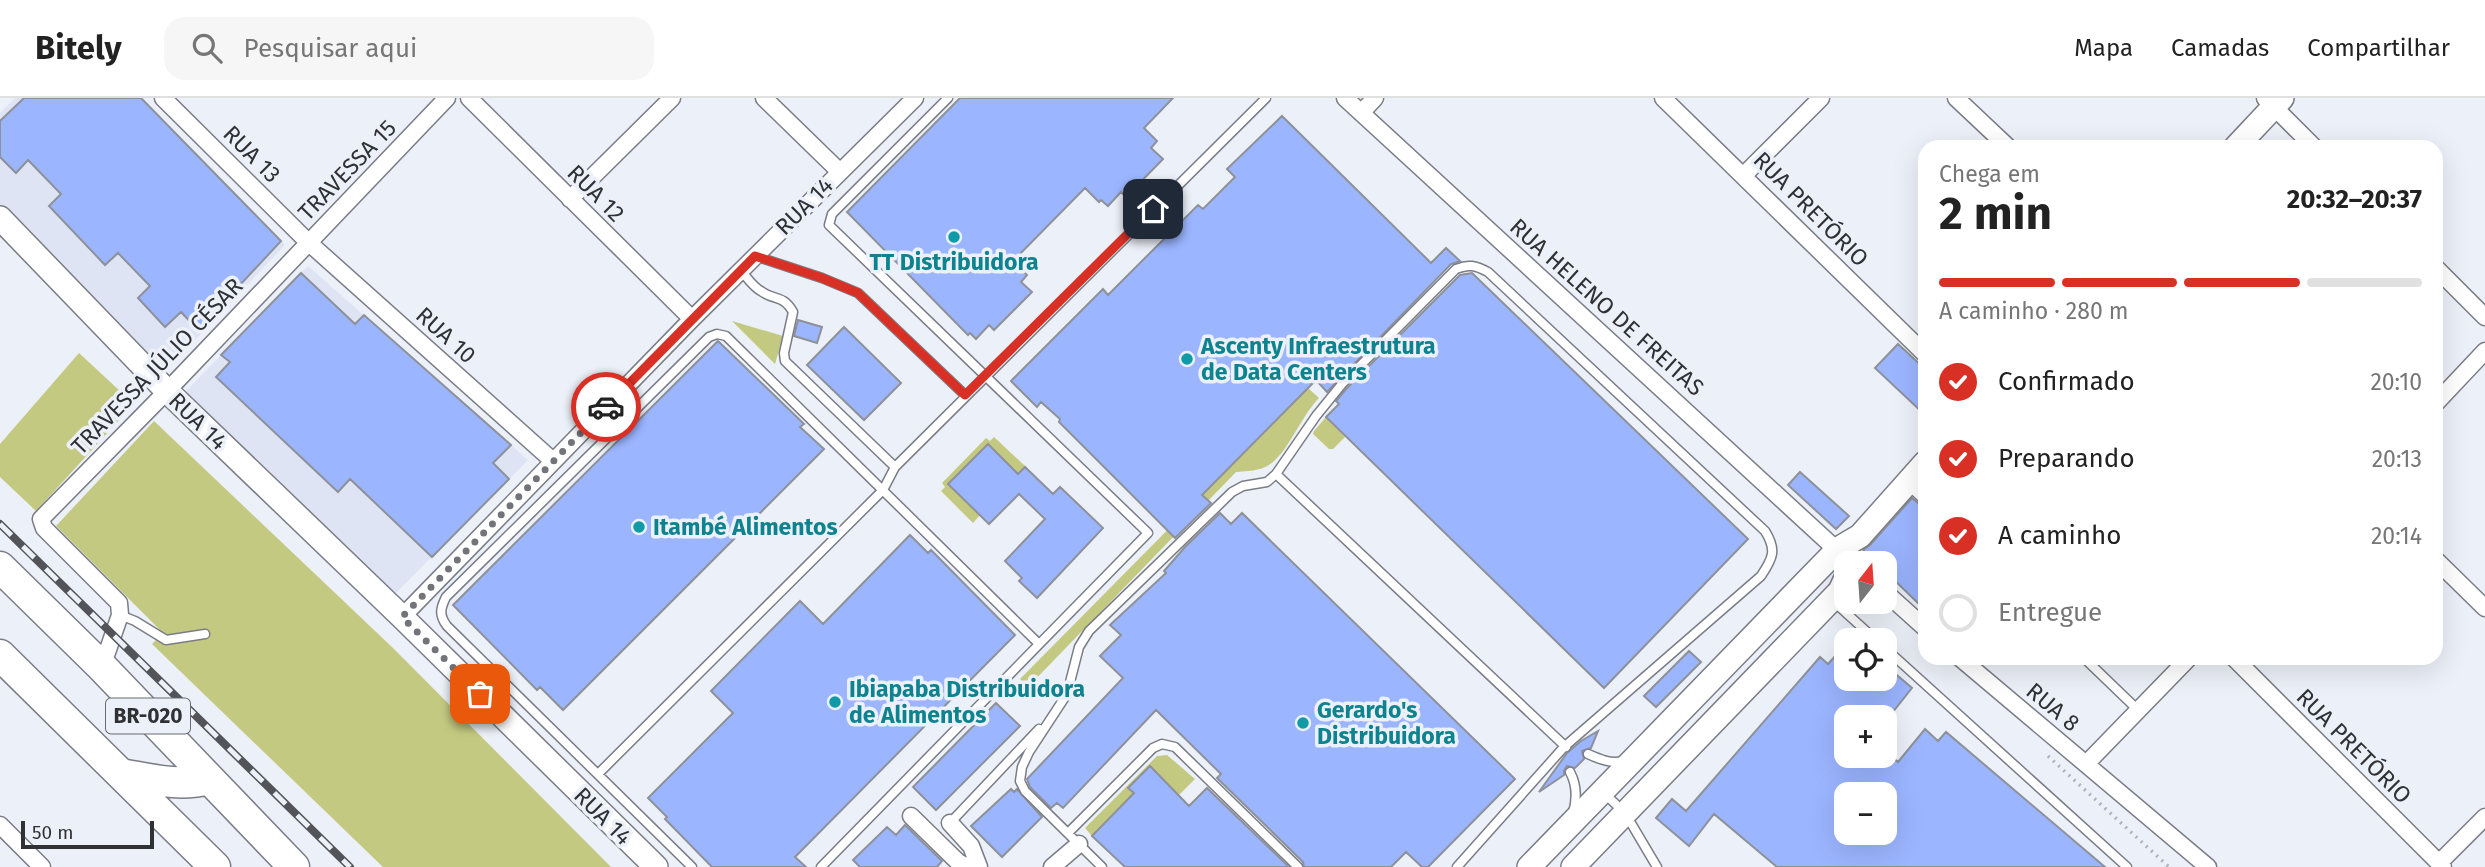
<!DOCTYPE html>
<html lang="pt">
<meta charset="utf-8">
<style>
:root{--surface:#fff;--page:#f6f6f6;--text:#222;--muted:#767676;--line:#e0e0e0;--accent:#d93025}
body{margin:0;font-family:"Fira Sans",sans-serif;background:var(--page);color:var(--text);height:100vh;display:flex;flex-direction:column;font-size:26px;white-space:nowrap}
*{box-sizing:border-box;margin:0}
p{font-size:23px;color:var(--muted)}
.icon{flex:none;width:38px;height:38px;fill:none;stroke:currentColor;stroke-width:2;stroke-linecap:round;stroke-linejoin:round}
.map{position:relative;flex:1;overflow:hidden}
.sheet{position:absolute;left:1918px;top:42px;width:525px;height:525px;display:flex;flex-direction:column;background:var(--surface);border-radius:21px;box-shadow:0 7px 28px #0002}
.sheet>*{flex:none}
.needle{width:46px;rotate:17deg}
.tools{position:absolute;left:1834px;top:453px;display:grid;gap:14px}
.tools a{display:grid;place-items:center;width:63px;height:63px;border-radius:14px;background:var(--surface);box-shadow:0 7px 28px #0002;font-size:35px}
.scale{position:absolute;left:21px;bottom:18px;width:133px;box-sizing:border-box;padding-left:7px;border:4px solid #303135;border-top:0;font-size:19px;line-height:24px;white-space:nowrap;color:#303135;-webkit-text-stroke:5px #ecf0f8;paint-order:stroke}
.pin{position:absolute;display:grid;place-items:center;width:60px;height:60px;color:#fff;margin:-30px;border-radius:14px;box-shadow:0 4px 10px #0006}
.courier{position:absolute;display:grid;place-items:center;width:70px;height:70px;margin:-35px;border:5px solid #d93025;border-radius:50%;background:#fff;color:#222;box-shadow:0 2px 9px #0007}
.head em{font-style:normal;font-weight:700}
.head div{display:flex;flex-direction:column-reverse}
.head{display:flex;align-items:center;justify-content:space-between;height:119px;padding:0 21px}
h1{font-size:46px;font-weight:700;line-height:52px}
.bar{display:grid;grid-template-columns:repeat(4,1fr);gap:10px 7px;align-content:center;height:84px;padding:0 21px}
.bar i{height:9px;border-radius:5px;background:var(--line)}
.bar .selected{background:var(--accent)}
.bar p{grid-column:span 4}
ol{padding:0 21px;list-style:none}
li{display:flex;align-items:center;gap:21px;height:77px}
li p{margin-inline-start:auto}
li .icon{padding:7px;border-radius:50%;background:var(--accent);color:#fff;stroke-width:4}
li:last-child{color:var(--muted)}
li i{width:38px;height:38px;border:4px solid var(--line);border-radius:50%}
header{display:flex;align-items:center;gap:42px;box-sizing:border-box;height:98px;padding:0 35px;background:var(--surface);border-bottom:2px solid var(--line)}
header strong{font-size:33px}
nav{display:flex;gap:38px;margin-inline-start:auto;font-size:24px}
.search{width:490px;height:63px;background:var(--page);display:flex;align-items:center;gap:18px;box-sizing:border-box;padding:0 24px;border-radius:21px;color:var(--muted);font-size:26px}
.map>svg:first-child{display:block}
</style>
<header>
<strong>Bitely</strong>
<div class="search"><svg class="icon" aria-label="search" viewBox="0 0 24 24"><circle cx="10" cy="10" r="6"/><path d="M15 15l6 6"/></svg>Pesquisar aqui</div>
<nav><a>Mapa</a><a>Camadas</a><a>Compartilhar</a></nav>
</header>
<div class="map">
<svg width="2485" height="769" viewBox="0 0 2485 769">
<rect width="100%" height="100%" fill="#ecf0f8"/>
<path fill="#dee4f4" d="M15,0H141L285,147L164,275L0,109V15Z
M308,168L528,362L395,496L186,293Z"/>
<path fill="#c4c981" d="M732,223L783,238L775,266Z
M79,255L134,306L36,413L0,379V346Z
M1308,290L1319,300C1301,318 1288,355 1269,367C1260,373 1247,373 1236,374L1028,589L1020,581Z
M1326,319L1345,339L1333,351H1329L1313,336L1314,333Z
M154,323L393,550L611,769H383L152,546L163,535L56,428Z
M994,339L1025,368L1018,376L987,346L949,385L980,417L973,425L941,393L945,389L942,385L986,340L990,343Z
M1167,657L1195,681L1179,697L1150,668L1129,690L1161,722L1092,738L1085,730L1157,658Z"/>
<path fill="#9bb5ff" stroke="#8e9199" stroke-width="2" fill-rule="evenodd" d="M24,0H141L281,143L198,232L181,214L165,229L138,200L150,188L118,155L105,167L49,108L61,96L28,62L16,75L0,59V23Z
M960,0H1173L1144,30L1157,43L1151,50L1163,61L1126,99L1121,94L1108,108L1101,102L1099,104L1085,90L1013,163L1027,177L1021,184L1032,194L994,232L989,227L976,241L970,235L968,237L847,114Z
M1282,18L1431,165L1446,150L1460,163L1451,166L1327,294L1316,282L1202,397L1211,405L1175,440L1059,324L1060,321L1041,304L1037,309L1011,283L1103,191L1108,197L1198,107L1203,111L1235,79L1227,71Z
M301,175L355,226L364,217L511,347L493,365L509,381L432,459L350,381L338,394L216,279L230,264L221,257Z
M1472,175L1748,441L1604,590L1326,319L1339,306L1336,303L1347,290L1460,177Z
M798,222L822,229L817,245L794,238Z
M844,229L901,285L864,322L807,267Z
M718,243L804,326L800,329L824,351L563,612L540,589L537,592L453,507Z
M1898,246L1925,271V317L1875,270Z
M988,346L1018,376L1025,369L1053,396L1060,389L1103,430L1037,500L1019,483L1022,480L1005,463L1045,421L1019,396L989,426L948,386Z
M1800,374L1849,418L1836,431L1788,387Z
M1912,400L1925,411V512L1885,473V466H1877L1863,452L1870,447Z
M1220,415L1231,426L1242,415L1515,681L1428,769H1422L1406,754L1391,769H1304L1303,764L1217,680L1221,676L1156,612L1063,710L1057,705L1051,710L1030,689L1027,681L1123,580L1100,558L1121,537L1110,527L1166,475L1164,473L1185,449Z
M910,437L928,455L931,452L1015,537L795,759L806,769H712L665,721L667,719L648,700L733,615L711,593L800,503L823,526Z
M1846,546V581H1885V567L1912,590L1888,620H1846V658H1891L1898,664L1925,631L1938,643L1946,634L2105,769H1777L1714,716L1689,748L1656,720L1672,701L1686,713L1820,559L1828,566ZM1846,696H1885V735H1846Z
M1689,553L1701,564L1656,609L1644,598Z
M996,605L1020,628L936,712L913,689Z
M1598,633L1591,650L1582,653L1584,661L1575,670L1567,668L1564,673V677L1539,694L1567,655L1581,643Z
M1150,668L1189,708L1207,690L1289,769H1125L1092,738L1134,695L1128,690Z
M1011,691L1014,694L1017,691L1042,719L1002,759L971,728Z
M905,727L942,763L937,769H860L853,762L887,729L896,737Z"/>
<g fill="none" stroke-linecap="round" stroke-linejoin="round">
<defs>
<path id="lane" d="M755,158L822,180L858,195L965,297
M741,173C747,179 753,189 761,193C774,203 783,196 793,214L784,255L785,263L895,369
M1276,376L1566,649
M1907,386L1925,403
M1834,504L1876,542
M120,517L135,523L166,542L205,536
M1885,550L2127,769
M2084,560L2138,612
M1588,656C1599,661 1611,666 1622,663
M1570,674C1577,687 1577,701 1573,715
M598,676L883,392L895,369L1266,0
M1605,696L1625,715L1657,769
M950,725L1039,631
M1068,735L1153,650L1162,646L1175,649L1298,769
M692,769L447,528C439,517 440,511 446,499L709,239L717,236L726,238L1039,546
M821,769L1148,435L829,127L832,116L948,0
M1102,769L1025,693L1020,683L1022,669L1029,654L1067,596L1079,549L1089,533L1232,394L1243,388L1267,384L1276,376L1316,318L1342,286L1456,171C1469,166 1475,167 1488,174L1765,433C1777,452 1773,460 1761,478L1564,649L1457,769"/>
<path id="street" d="M163,0L308,144L553,363
M469,0L692,221
M764,0L839,73
M1345,0L1852,466
M1663,0L1925,256
M1956,0L2008,49
M2265,0L2314,49
M1361,15L1375,0
M1744,77L1821,0
M570,101L672,0
M2436,170L2485,219
M2436,305L2485,253
M2436,462L2485,510
M1885,494L1925,530
M402,519L692,221L915,0
M1960,560L2208,769
M2234,560L2443,769
M102,569L120,517L119,505L44,430L41,421L167,293L447,0
M2086,666L2189,560
M911,718L958,764L967,769
M950,725L971,748L979,769
M0,727L42,769
M2439,765L2485,719
M1052,769L1079,746"/>
<path id="secondary" d="M2236,49L2282,0
M0,120L167,293L402,519L656,769
M1529,769L1838,451L1860,438L1925,365
M1573,769L1840,493L1846,480"/>
<path id="highway" d="M0,469L102,569L294,769
M0,557L215,769
M121,676C151,681 179,689 209,681"/>
</defs>
<use href="#lane" stroke="#7a7d85" stroke-width="11"/>
<use href="#street" stroke="#7a7d85" stroke-width="19"/>
<use href="#secondary" stroke="#7a7d85" stroke-width="26"/>
<use href="#highway" stroke="#7a7d85" stroke-width="33"/>
<path stroke="#afb2b9" stroke-width="3.5" stroke-dasharray="2 5" stroke-linecap="butt" d="M2048,658L2169,769"/>
<use href="#lane" stroke="#fff" stroke-width="8"/>
<use href="#street" stroke="#fff" stroke-width="16"/>
<use href="#secondary" stroke="#fff" stroke-width="23"/>
<use href="#highway" stroke="#fff" stroke-width="30"/>
<defs>
<path id="rail" d="M0,426L350,769"/>
</defs>
<use href="#rail" stroke="#525459" stroke-width="8"/>
<use href="#rail" stroke="#ecf0f8" stroke-width="5" stroke-dasharray="16" stroke-linecap="butt"/>
</g>
<g fill="none" stroke-linecap="round" stroke-linejoin="round">
<path stroke="#727479" stroke-width="7" stroke-dasharray="0 12.6" d="M480,596L402,519L606,309"/>
<path stroke="#d93025" stroke-width="9" d="M606,309L755,158L822,180L858,195L965,297L1153,111"/>
</g>
<g fill="#0f9aa8" stroke="#ecf0f8" stroke-width="2.5">
<circle cx="954" cy="139" r="7"/>
<circle cx="1187" cy="261" r="7"/>
<circle cx="639" cy="429" r="7"/>
<circle cx="835" cy="604" r="7"/>
<circle cx="1303" cy="625" r="7"/>
</g>
<g text-anchor="middle" stroke-width="7" stroke-linejoin="round" paint-order="stroke">
<rect fill="#ecf0f8" stroke="#686a70" stroke-width="2" x="106" y="600.5" width="84" height="35" rx="5"/>
<g font-size="21" font-weight="bold" fill="#303135">
<text x="148" y="625">BR-020</text>
</g>
<g font-size="23" fill="#303135" stroke="#ecf0f8">
<text transform="translate(252 56) rotate(45)" y="8">RUA 13</text>
<text transform="translate(347 72) rotate(-46)" y="8">TRAVESSA 15</text>
<text transform="translate(596 95) rotate(45)" y="8">RUA 12</text>
<text transform="translate(804 108) rotate(-45)" y="8">RUA 14</text>
<text transform="translate(1811 111) rotate(45)" y="8">RUA PRETÓRIO</text>
<text transform="translate(1607 209) rotate(42)" y="8">RUA HELENO DE FREITAS</text>
<text transform="translate(446 237) rotate(42)" y="8">RUA 10</text>
<text transform="translate(157 268) rotate(-46)" y="8">TRAVESSA JÚLIO CÉSAR</text>
<text transform="translate(198 323) rotate(44)" y="8">RUA 14</text>
<text transform="translate(2053 609) rotate(40)" y="8">RUA 8</text>
<text transform="translate(2354 648) rotate(45)" y="8">RUA PRETÓRIO</text>
<text transform="translate(603 718) rotate(45)" y="8">RUA 14</text>
</g>
<g font-size="23" font-weight="bold" fill="#0d838f" stroke="#ecf0f8" text-anchor="start">
<text x="954" y="172" text-anchor="middle">TT Distribuidora</text>
<text x="1201" y="256">Ascenty Infraestrutura<tspan x="1201" dy="26">de Data Centers</tspan></text>
<text x="653" y="437">Itambé Alimentos</text>
<text x="849" y="599">Ibiapaba Distribuidora<tspan x="849" dy="26">de Alimentos</tspan></text>
<text x="1317" y="620">Gerardo's<tspan x="1317" dy="26">Distribuidora</tspan></text>
</g>
</g>
</svg>
<div class="tools">
<a><svg class="needle" viewBox="-14 -14 28 28"><path d="M0-13l5 13h-10z" fill="#e53935"/><path d="M0 13l5-13h-10z" fill="#767676"/></svg></a>
<a><svg class="icon" aria-label="locate" viewBox="0 0 24 24"><circle cx="12" cy="12" r="6"/><path d="M12 2v4M12 18v4M2 12h4M18 12h4"/></svg></a>
<a>+</a>
<a>−</a>
</div>
<div class="scale">50 m</div>
<div class="pin" style="left:480px;top:596px;background:#ea580c"><svg class="icon" aria-label="bag" viewBox="0 0 24 24"><path d="M5 8h14l-1 12H6zM9 8a3 3 0 0 1 6 0"/></svg></div>
<div class="pin" style="left:1153px;top:111px;background:#1f2937"><svg class="icon" aria-label="home" viewBox="0 0 24 24"><path d="M3 11l9-7 9 7M6 9v11h12V9"/></svg></div>
<div class="courier" style="left:606px;top:309px"><svg class="icon" aria-label="car" viewBox="0 0 24 24"><path d="M5 17H2v-5l4-1 3-4h7l3 4 3 1v5h-3M9 17h6M6 11h13"/><circle cx="7" cy="17" r="2"/><circle cx="17" cy="17" r="2"/></svg></div>
<section class="sheet">
<div class="head"><div><h1>2 min</h1><p>Chega em</p></div><em>20:32–20:37</em></div>
<div class="bar"><i class="selected"></i><i class="selected"></i><i class="selected"></i><i></i><p>A caminho · 280 m</p></div>
<ol>
<li><svg class="icon" aria-label="check" viewBox="0 0 24 24"><path d="M5 12l5 5 9-10"/></svg>Confirmado<p>20:10</p></li>
<li><svg class="icon" aria-label="check" viewBox="0 0 24 24"><path d="M5 12l5 5 9-10"/></svg>Preparando<p>20:13</p></li>
<li><svg class="icon" aria-label="check" viewBox="0 0 24 24"><path d="M5 12l5 5 9-10"/></svg>A caminho<p>20:14</p></li>
<li><i></i>Entregue</li>
</ol>
</section>
</div>
